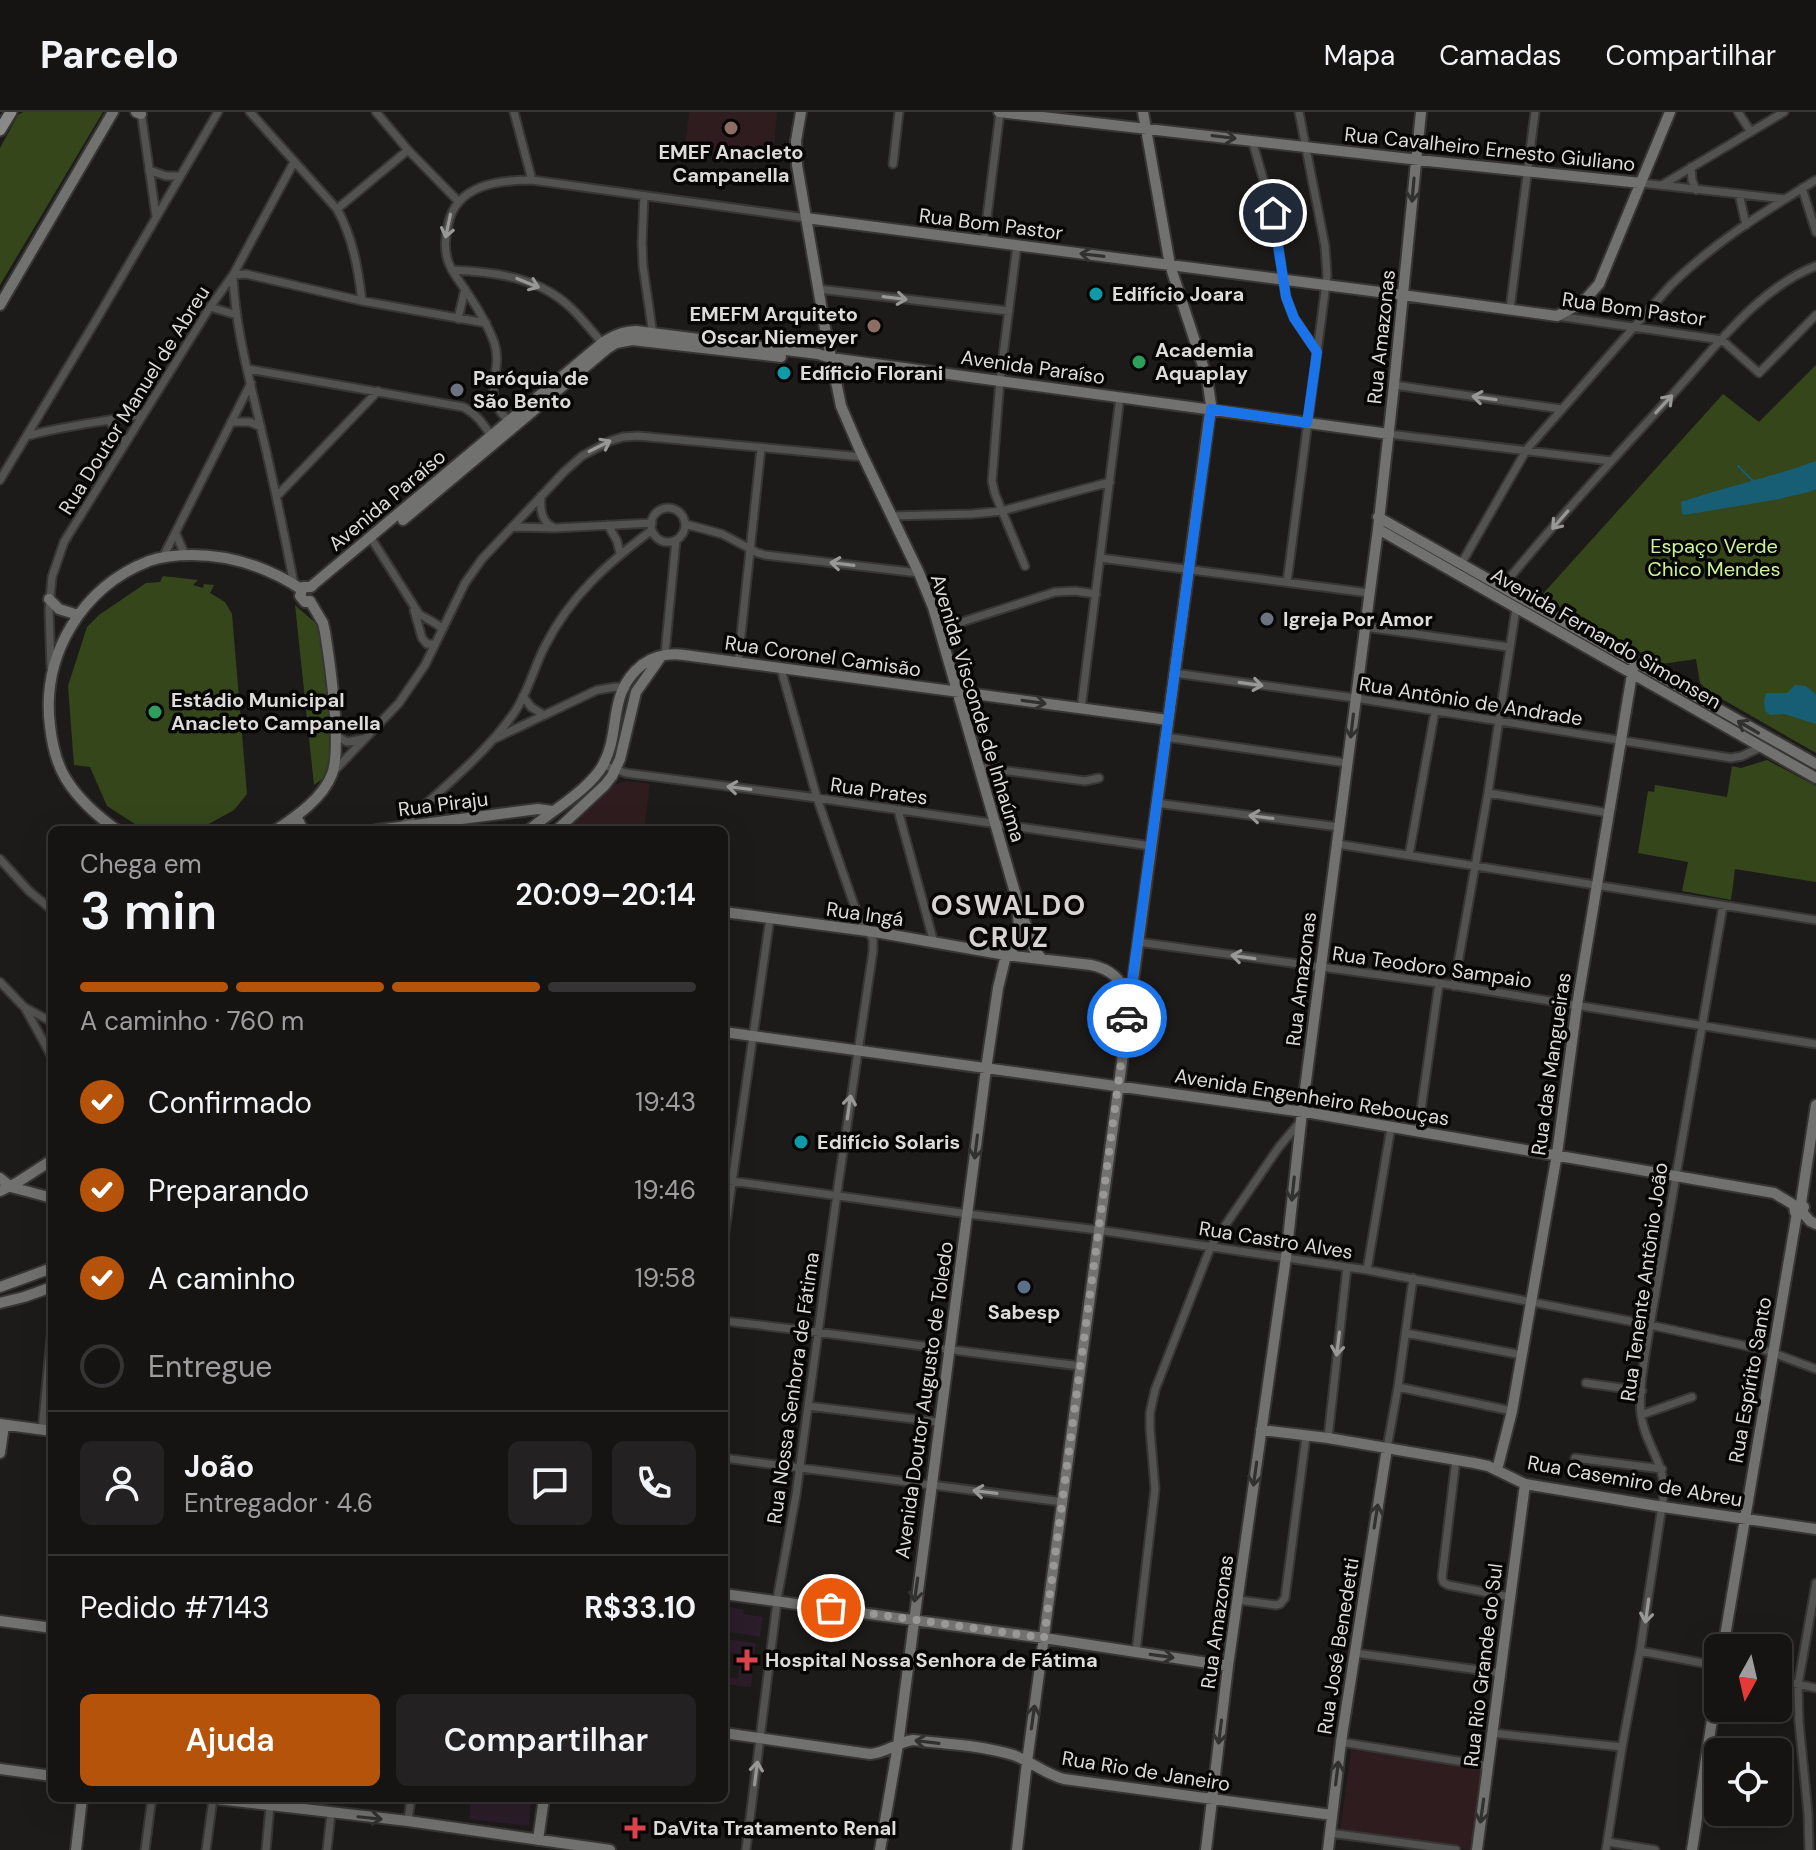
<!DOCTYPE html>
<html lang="pt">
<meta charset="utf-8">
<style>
:root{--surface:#161413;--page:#232121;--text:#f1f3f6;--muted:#9e9ea0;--line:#353333;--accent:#b45309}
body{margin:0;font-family:"DM Sans",sans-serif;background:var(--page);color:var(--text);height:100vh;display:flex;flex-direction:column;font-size:30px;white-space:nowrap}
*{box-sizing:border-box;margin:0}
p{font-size:26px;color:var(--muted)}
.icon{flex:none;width:44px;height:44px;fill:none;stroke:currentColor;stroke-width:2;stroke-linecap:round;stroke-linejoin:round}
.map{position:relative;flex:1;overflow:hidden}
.panel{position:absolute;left:48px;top:714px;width:680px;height:976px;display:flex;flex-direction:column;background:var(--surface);border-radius:12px;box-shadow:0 8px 32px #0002,0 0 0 2px var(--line)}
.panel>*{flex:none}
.needle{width:52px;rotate:188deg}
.tools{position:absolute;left:1704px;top:1522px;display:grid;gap:16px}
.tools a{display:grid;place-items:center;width:88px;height:88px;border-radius:12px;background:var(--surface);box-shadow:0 8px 32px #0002,0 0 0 2px var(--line);font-size:40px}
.pin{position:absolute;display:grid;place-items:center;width:68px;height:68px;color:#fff;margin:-34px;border:4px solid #fff;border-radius:50%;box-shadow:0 2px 8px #0007}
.courier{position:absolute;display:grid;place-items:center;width:80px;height:80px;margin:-40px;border:6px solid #1a73e8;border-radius:50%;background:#fff;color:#222;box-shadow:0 2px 10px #0007}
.overview em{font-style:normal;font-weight:600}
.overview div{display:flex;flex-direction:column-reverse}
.overview{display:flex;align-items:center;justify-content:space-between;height:136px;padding:0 32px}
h1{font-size:52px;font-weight:600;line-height:60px}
.bar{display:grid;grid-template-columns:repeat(4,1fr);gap:12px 8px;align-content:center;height:96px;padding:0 32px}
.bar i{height:10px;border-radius:6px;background:var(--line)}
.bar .active{background:var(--accent)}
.bar p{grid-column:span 4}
.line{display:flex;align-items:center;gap:20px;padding:0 32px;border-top:2px solid var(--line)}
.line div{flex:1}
.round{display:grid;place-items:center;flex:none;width:84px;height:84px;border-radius:12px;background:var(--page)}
ol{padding:0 32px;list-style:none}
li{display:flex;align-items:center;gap:24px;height:88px}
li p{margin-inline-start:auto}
li .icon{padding:8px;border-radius:50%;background:var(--accent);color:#fff;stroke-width:4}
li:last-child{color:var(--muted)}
li i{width:44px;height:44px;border:4px solid var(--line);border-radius:50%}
.cta{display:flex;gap:16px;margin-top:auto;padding:16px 32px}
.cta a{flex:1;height:92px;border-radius:12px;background:var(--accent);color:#fff;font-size:32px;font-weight:600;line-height:92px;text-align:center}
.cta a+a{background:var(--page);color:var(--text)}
header{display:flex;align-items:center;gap:48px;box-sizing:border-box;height:112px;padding:0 40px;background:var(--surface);border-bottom:2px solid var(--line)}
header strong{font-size:38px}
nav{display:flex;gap:44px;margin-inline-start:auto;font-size:28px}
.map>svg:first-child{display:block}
</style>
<header>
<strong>Parcelo</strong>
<nav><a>Mapa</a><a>Camadas</a><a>Compartilhar</a></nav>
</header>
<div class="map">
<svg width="1816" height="1738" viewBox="0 0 1816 1738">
<rect width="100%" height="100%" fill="#1d1b19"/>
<path fill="#2f1c1e" d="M689,0H777L773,45L685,35Z
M626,669L650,672L644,718H569L570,712L616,672Z
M1351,1638L1483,1657L1472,1738L1340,1719Z"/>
<path fill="#2b1d29" d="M730,1495L743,1497L744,1502L763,1505L760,1525L724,1519V1503H729Z
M724,1527L756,1531L751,1575L724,1572V1553L731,1554L730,1566H738L741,1542L724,1540Z
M471,1686H531L529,1714L469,1707Z"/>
<path fill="#34461a" d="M23,0H103L0,173V36L18,3Z
M1816,253V641L1708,579L1700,571L1696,547L1662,552L1569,500L1573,496L1570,493L1565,498L1541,484L1723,282L1759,310Z
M163,464L198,468L193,473L203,476L204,472L214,473L210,481L225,490L232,502L247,682L234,698L207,713L187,718H149L138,714L107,694L90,655L74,653L68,574L87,515L99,503L146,471L160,470Z
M295,493L320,515L330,590L332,648L325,665L314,673Z
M1767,648L1816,674V770L1735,757L1731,788L1682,779L1688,750L1638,741L1648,679L1654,680L1655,673L1727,685L1732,654L1741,656Z"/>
<path fill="#175d74" d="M1816,349V377C1804,383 1793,382 1780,387L1684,403L1682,401L1681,390C1725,375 1772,365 1816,349Z
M1795,573L1806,574L1816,582V612L1784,602L1770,603L1765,599L1764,589L1766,581H1787Z"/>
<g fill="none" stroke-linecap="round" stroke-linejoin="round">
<path stroke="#175d74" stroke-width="2" d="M1738,354L1753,369"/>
<defs>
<path id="street" d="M141,0L156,104
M250,0L337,97C353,126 358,156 362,189
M376,0L408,38L458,89
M514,0L532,68
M1738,0L1751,20
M1252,28L1273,101L1286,185L1294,206L1317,240
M893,52L899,0
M1691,55L1692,68L1696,78
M149,58L166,64H179
M1641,71L1785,87
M1662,73L1784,0
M1802,76L1816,120
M1739,82L1746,113
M644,84L642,131L643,154L653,223
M337,97L408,38
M984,129L1000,0
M1017,133L1000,268L992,369L995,382L1025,454
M452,158C495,160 538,165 570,195C583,207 593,221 604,233
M818,177L1009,199
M210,195L237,203
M1510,197L1535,0
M1557,204L1722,228L1759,261L1816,203
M458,207L465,177
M248,257L463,295C477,302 484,313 492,325
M1394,273L1561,297
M109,309L126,330
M231,310H250L261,315
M510,310C477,281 505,262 494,230C487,211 475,192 464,176C458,167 451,159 448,149C444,137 445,125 448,113C456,73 497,68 532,68L806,106
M1389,322L1611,349
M27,324C65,313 105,310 143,302
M0,368L95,210L218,0
M277,384L378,279
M541,384C540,397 541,411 555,416
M651 413a17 17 0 1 1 34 0a17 17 0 1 1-34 0Z
M891,404L972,402L1002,399L1110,370
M685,412L722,422L758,441L765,443L919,461
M608,413L617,429L620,441
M512,415L555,416L652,411
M176,422L185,443
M371,426L419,502C426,507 438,511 442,517
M163,445L251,271
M1100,446L1369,481
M1461,452L1527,337L1670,174C1713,131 1765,99 1816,68
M1287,470L1327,164L1325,134L1299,0
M294,472C284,421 274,371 262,321C250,269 235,216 233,163L246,162L362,189L486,211
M1502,475C1556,409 1614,346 1672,283C1713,238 1758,176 1816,154
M414,498L422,526L427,532H435
M1365,515L1509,535
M940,517L1055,480L1075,479L1096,482
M665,542L676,428
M738,551L761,336
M51,556L49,498L52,465L64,430L210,195L233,163L294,50
M1174,561L1355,586L1731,646L1742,644L1761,635
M523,584L531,595L544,603
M1081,597L1120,285
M335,623L347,630L362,627
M1165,625L1347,651
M494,627L597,578L616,575L626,576
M603,653L626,661L817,686L1151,734
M978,655L1085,669L1099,666
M335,658L399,591L425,553L465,471L482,447L565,359L582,344L610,329L623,325L638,324L863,345
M1488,681L1609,701
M1156,691L1339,715
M898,698L934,831
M402,714C440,678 484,644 514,601C528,581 534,555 545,534C570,484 609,450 652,418
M1337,732L1816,808
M1409,743L1435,599
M0,747L29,779L52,798
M1138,830L1439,871L1816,932
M0,870L25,896L52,945
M1454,874L1488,681L1516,496
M26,896L52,910
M1418,1019L1439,871
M724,1068L968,1102L1098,1118L1367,1158L1650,1213L1765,1238L1816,1257
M724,1126L770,806
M1367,1158L1391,1015
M724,1209C843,1222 961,1240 1080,1254
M1406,1221L1522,1243
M1586,1271L1642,1279
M1398,1275L1413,1166
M808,1294L938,1310
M1641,1303L1692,1285
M42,1318L52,1216
M1328,1326L1347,1155
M1387,1336L1398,1275L1512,1299
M724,1346L1063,1390
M1575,1346L1662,1357
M1456,1347L1442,1465L1443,1470L1448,1473L1510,1485
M1238,1488L1276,1493L1280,1492L1285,1486L1306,1324
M1640,1539L1718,1554
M1136,1540L1155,1377L1150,1317V1301L1155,1278L1211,1134L1279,1035L1300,1010
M1355,1541L1501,1561
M1778,1568L1816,1576
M1492,1621L1622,1635
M1341,1630L1488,1654
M408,1709L411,1686
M1330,1721L1456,1738
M1608,1730L1655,1738
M145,1738L152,1686
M206,1738L213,1687
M266,1738L270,1694
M327,1738L331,1702
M746,1738L778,1482L796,1383L838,1074L873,839V827L859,807L817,686L781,557
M1606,1738L1622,1635L1640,1539L1664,1381C1665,1350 1644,1331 1641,1302C1638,1275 1646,1241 1650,1213L1723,794
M1809,1738L1808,1701L1799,1610L1798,1573L1816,1471"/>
<path id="secondary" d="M136,0L141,2
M801,0L796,29L797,53L825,216L841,294L859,336L919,461L933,495L1018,791L1034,837L1041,846
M999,0L1428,49L1641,71
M806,106L1395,182L1557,204L1583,190L1599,172L1670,0
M0,193L113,0
M1378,405L1816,652
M403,408L608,236L616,231L632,228L781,245
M1378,417L1816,666
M49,487L59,497L78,503
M310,489L305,490L300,484L303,475H311L314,472L602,231C614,223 622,220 636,219L818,242L831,246L1389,322
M296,704L303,718
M117,718C97,704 79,688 66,667C56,651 52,632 50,614C41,543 82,475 149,449C163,444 178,443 192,443C232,443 267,455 301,477
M276,718C297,704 323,686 332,662C342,636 330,551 325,520L323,511L310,489
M377,718L538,697L552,699
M529,718C550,700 590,677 603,653C622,618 606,581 643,552C656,543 669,541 684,543L1168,608
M557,718L605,673L612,664L620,647L636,580L660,546
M724,800L875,820L1006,843L1091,853C1111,857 1120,867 1130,885
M1006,843C1022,830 1019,820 1018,801
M724,920L1311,1001L1774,1081L1794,1093L1795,1100H1802L1810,1109L1816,1112
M0,1066L11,1075L52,1086
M0,1079L18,1070L52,1048
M1802,1100L1804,1095L1801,1091L1816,993
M0,1175L52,1156
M0,1191L24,1185L52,1175
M0,1312L52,1319
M1261,1318L1328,1326L1474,1351L1488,1354L1525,1372L1663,1395L1816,1417
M0,1341L4,1313
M1497,1358L1512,1299L1557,1042L1577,893L1634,550
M724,1482L1044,1526L1228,1554
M0,1509L52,1516
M1723,1536L1797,1101
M724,1621L870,1642C887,1641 897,1630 913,1628C946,1632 981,1633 1013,1643C1031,1649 1045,1662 1064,1667L1332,1703
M0,1657L52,1664
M209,1686L408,1709L610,1738
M538,1728L544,1686
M76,1738L82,1686
M880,1738L898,1633L986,957L998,876L1006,843
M1017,1738L1027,1650L1211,293L1207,266L1170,153L1143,0
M1206,1738L1228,1554L1286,1145L1302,1000L1378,417L1394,273L1421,0
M1328,1738L1341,1630L1387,1336
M1477,1738L1525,1372
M1692,1738L1718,1569"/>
<path id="primary" d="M0,18L11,0"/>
</defs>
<use href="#street" stroke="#383634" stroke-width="11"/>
<use href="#secondary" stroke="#383634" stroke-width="14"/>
<use href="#primary" stroke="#383634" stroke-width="15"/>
<use href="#street" stroke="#525351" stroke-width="7"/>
<use href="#secondary" stroke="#717270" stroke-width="10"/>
<use href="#primary" stroke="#898a87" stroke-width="11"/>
</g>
<defs><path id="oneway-shaft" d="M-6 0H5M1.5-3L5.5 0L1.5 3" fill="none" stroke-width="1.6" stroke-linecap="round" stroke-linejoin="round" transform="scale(2)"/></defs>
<g stroke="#313130">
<use href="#oneway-shaft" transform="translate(1224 25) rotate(7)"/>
<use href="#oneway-shaft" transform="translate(1413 78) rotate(95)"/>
<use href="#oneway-shaft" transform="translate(1092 143) rotate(-173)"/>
<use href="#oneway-shaft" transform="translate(1034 590) rotate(8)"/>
<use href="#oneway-shaft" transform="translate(1352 614) rotate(97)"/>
<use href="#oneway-shaft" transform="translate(1748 615) rotate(-150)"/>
<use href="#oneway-shaft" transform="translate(976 1035) rotate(97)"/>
<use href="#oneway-shaft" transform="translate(1293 1077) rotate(96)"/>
<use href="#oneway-shaft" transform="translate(1255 1362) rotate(98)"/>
<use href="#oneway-shaft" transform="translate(1376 1404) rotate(-81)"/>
<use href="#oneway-shaft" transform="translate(916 1478) rotate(98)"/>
<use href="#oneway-shaft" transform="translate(1162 1544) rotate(8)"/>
<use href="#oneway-shaft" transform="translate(1033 1605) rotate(-82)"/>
<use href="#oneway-shaft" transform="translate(1220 1620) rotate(97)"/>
<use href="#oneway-shaft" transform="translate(927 1630) rotate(-173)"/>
<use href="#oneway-shaft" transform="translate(1337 1661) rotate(-83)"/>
<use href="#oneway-shaft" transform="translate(1482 1699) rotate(98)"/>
<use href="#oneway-shaft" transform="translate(370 1706) rotate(6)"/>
</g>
<g stroke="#989896">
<use href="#oneway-shaft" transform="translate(448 114) rotate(102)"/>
<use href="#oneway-shaft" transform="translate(528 171) rotate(22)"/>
<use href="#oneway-shaft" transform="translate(895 186) rotate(7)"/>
<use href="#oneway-shaft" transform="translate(1484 286) rotate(-172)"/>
<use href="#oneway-shaft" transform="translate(1664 292) rotate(-47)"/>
<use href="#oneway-shaft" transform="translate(600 334) rotate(-27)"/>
<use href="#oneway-shaft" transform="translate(1560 408) rotate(131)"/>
<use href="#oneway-shaft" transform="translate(842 452) rotate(-173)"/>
<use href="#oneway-shaft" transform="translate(1251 572) rotate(8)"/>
<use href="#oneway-shaft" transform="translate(739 676) rotate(-173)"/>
<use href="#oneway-shaft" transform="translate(1261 705) rotate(-173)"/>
<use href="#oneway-shaft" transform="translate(1243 845) rotate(-172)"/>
<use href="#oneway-shaft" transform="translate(849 995) rotate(-82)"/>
<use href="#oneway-shaft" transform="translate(1338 1232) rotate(97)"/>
<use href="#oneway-shaft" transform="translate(985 1380) rotate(-173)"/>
<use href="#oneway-shaft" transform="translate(1647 1499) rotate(98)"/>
<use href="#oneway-shaft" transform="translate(756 1661) rotate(-83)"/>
</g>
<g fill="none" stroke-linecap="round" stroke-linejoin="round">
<path stroke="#9a9896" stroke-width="8" stroke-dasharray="0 14.4" d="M831,1496L1044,1526L1127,906"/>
<path stroke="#1a73e8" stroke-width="10" d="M1127,906L1211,297L1307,311L1317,240L1294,206L1286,185L1273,101"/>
</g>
<g fill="#8d6e63" stroke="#070605" stroke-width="3">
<circle cx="731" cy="16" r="8"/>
<circle cx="874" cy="214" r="8"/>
</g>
<g fill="#0f9aa8" stroke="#070605" stroke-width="3">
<circle cx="1096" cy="182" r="8"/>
<circle cx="784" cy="261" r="8"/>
<circle cx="801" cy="1030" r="8"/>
</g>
<g fill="#2e9e5b" stroke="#070605" stroke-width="3">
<circle cx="1139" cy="250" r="8"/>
<circle cx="155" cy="600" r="8"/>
</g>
<g fill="#6b7280" stroke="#070605" stroke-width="3">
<circle cx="457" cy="278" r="8"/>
<circle cx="1267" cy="507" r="8"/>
</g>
<circle fill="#5c6f8a" stroke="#070605" stroke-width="3" cx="1024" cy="1175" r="8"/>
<g fill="#e0444e" stroke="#070605" stroke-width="3">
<path d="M743 1536h8v8h8v8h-8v8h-8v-8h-8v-8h8z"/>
<path d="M631 1704h8v8h8v8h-8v8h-8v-8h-8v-8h8z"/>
</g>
<g text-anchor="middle" stroke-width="7" stroke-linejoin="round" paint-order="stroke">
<g font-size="20" fill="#dedcda" stroke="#070605">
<text transform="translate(1490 37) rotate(6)" y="7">Rua Cavalheiro Ernesto Giuliano</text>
<text transform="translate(991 112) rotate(7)" y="7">Rua Bom Pastor</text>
<text transform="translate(1634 197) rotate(8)" y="7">Rua Bom Pastor</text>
<text transform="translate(1381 225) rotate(-84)" y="7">Rua Amazonas</text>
<text transform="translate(1033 255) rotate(8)" y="7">Avenida Paraíso</text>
<text transform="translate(134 288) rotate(-58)" y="7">Rua Doutor Manuel de Abreu</text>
<text transform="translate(387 388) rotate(-40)" y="7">Avenida Paraíso</text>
<text transform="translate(1606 526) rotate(30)" y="7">Avenida Fernando Simonsen</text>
<text transform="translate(823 544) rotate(8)" y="7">Rua Coronel Camisão</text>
<text transform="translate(1471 589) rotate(9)" y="7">Rua Antônio de Andrade</text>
<text transform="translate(978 596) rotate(73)" y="7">Avenida Visconde de Inhaúma</text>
<text transform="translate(879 679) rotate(8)" y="7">Rua Prates</text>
<text transform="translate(443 692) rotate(-7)" y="7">Rua Piraju</text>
<text transform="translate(865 802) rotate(8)" y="7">Rua Ingá</text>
<text transform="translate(1432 855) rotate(8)" y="7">Rua Teodoro Sampaio</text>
<text transform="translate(1301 867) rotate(-83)" y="7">Rua Amazonas</text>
<text transform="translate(1551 952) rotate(-82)" y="7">Rua das Mangueiras</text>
<text transform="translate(1312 985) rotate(9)" y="7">Avenida Engenheiro Rebouças</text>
<text transform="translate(1276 1128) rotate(9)" y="7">Rua Castro Alves</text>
<text transform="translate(1644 1170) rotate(-82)" y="7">Rua Tenente Antônio João</text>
<text transform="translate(1750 1268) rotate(-80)" y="7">Rua Espírito Santo</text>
<text transform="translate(793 1276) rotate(-82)" y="7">Rua Nossa Senhora de Fátima</text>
<text transform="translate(924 1288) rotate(-82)" y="7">Avenida Doutor Augusto de Toledo</text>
<text transform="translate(1635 1369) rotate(10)" y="7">Rua Casemiro de Abreu</text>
<text transform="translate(1217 1510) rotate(-82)" y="7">Rua Amazonas</text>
<text transform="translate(1338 1534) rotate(-81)" y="7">Rua José Benedetti</text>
<text transform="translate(1483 1553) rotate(-83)" y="7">Rua Rio Grande do Sul</text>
<text transform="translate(1146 1659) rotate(9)" y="7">Rua Rio de Janeiro</text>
</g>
<g font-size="20" font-weight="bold" fill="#dedcda" stroke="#070605" text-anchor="start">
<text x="731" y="47" text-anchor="middle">EMEF Anacleto<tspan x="731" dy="23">Campanella</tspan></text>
<text x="1112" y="189">Edifício Joara</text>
<text x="858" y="209" text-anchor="end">EMEFM Arquiteto<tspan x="858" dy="23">Oscar Niemeyer</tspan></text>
<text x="1155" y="245">Academia<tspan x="1155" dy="23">Aquaplay</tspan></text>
<text x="800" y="268">Edíficio Florani</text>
<text x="473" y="273">Paróquia de<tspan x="473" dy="23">São Bento</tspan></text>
<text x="1283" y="514">Igreja Por Amor</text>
<text x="171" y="595">Estádio Municipal<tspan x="171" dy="23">Anacleto Campanella</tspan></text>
<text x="817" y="1037">Edifício Solaris</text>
<text x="1024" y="1207" text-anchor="middle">Sabesp</text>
<text x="765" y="1555">Hospital Nossa Senhora de Fátima</text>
<text x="653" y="1723">DaVita Tratamento Renal</text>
</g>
<g font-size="20" fill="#cbf398" stroke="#070605">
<text x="1714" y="441">Espaço Verde<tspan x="1714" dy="23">Chico Mendes</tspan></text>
</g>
<g font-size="28" font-weight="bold" letter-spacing="2" fill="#d7d3d1" stroke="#070605">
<text x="1009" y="803">OSWALDO<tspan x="1009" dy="32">CRUZ</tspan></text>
</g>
</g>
</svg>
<div class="tools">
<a><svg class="needle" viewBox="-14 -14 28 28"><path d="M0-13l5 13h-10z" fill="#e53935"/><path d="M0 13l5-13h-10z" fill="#9e9ea0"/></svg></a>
<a><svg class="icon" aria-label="locate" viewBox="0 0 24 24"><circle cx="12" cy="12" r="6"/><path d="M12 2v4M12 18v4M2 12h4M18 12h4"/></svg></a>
</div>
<div class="pin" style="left:831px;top:1496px;background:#ea580c"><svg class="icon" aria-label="bag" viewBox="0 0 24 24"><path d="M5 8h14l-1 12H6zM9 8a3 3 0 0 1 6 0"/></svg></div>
<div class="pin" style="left:1273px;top:101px;background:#1f2937"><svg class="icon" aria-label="home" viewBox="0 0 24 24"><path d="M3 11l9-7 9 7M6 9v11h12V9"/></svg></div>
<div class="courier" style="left:1127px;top:906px"><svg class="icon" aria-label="car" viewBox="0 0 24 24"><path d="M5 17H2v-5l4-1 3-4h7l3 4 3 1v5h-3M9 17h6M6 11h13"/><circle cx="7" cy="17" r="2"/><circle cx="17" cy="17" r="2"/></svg></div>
<section class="panel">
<div class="overview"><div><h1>3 min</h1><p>Chega em</p></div><em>20:09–20:14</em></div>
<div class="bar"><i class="active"></i><i class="active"></i><i class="active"></i><i></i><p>A caminho · 760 m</p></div>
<ol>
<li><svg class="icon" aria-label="check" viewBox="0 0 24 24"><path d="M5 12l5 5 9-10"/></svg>Confirmado<p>19:43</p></li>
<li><svg class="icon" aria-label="check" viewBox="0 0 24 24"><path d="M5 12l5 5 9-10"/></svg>Preparando<p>19:46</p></li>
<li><svg class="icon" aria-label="check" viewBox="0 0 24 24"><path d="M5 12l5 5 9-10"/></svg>A caminho<p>19:58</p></li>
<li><i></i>Entregue</li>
</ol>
<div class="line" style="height:144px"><a class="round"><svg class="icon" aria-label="person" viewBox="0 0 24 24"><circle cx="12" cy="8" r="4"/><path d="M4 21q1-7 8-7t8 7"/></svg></a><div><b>João</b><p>Entregador · 4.6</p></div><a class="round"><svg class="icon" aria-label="chat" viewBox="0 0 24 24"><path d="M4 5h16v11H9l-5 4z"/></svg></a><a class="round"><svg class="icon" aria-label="phone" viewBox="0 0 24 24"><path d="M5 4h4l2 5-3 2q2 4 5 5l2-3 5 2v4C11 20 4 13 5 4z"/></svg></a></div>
<div class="line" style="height:104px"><div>Pedido #7143</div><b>R$33.10</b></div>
<div class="cta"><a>Ajuda</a><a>Compartilhar</a></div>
</section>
</div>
